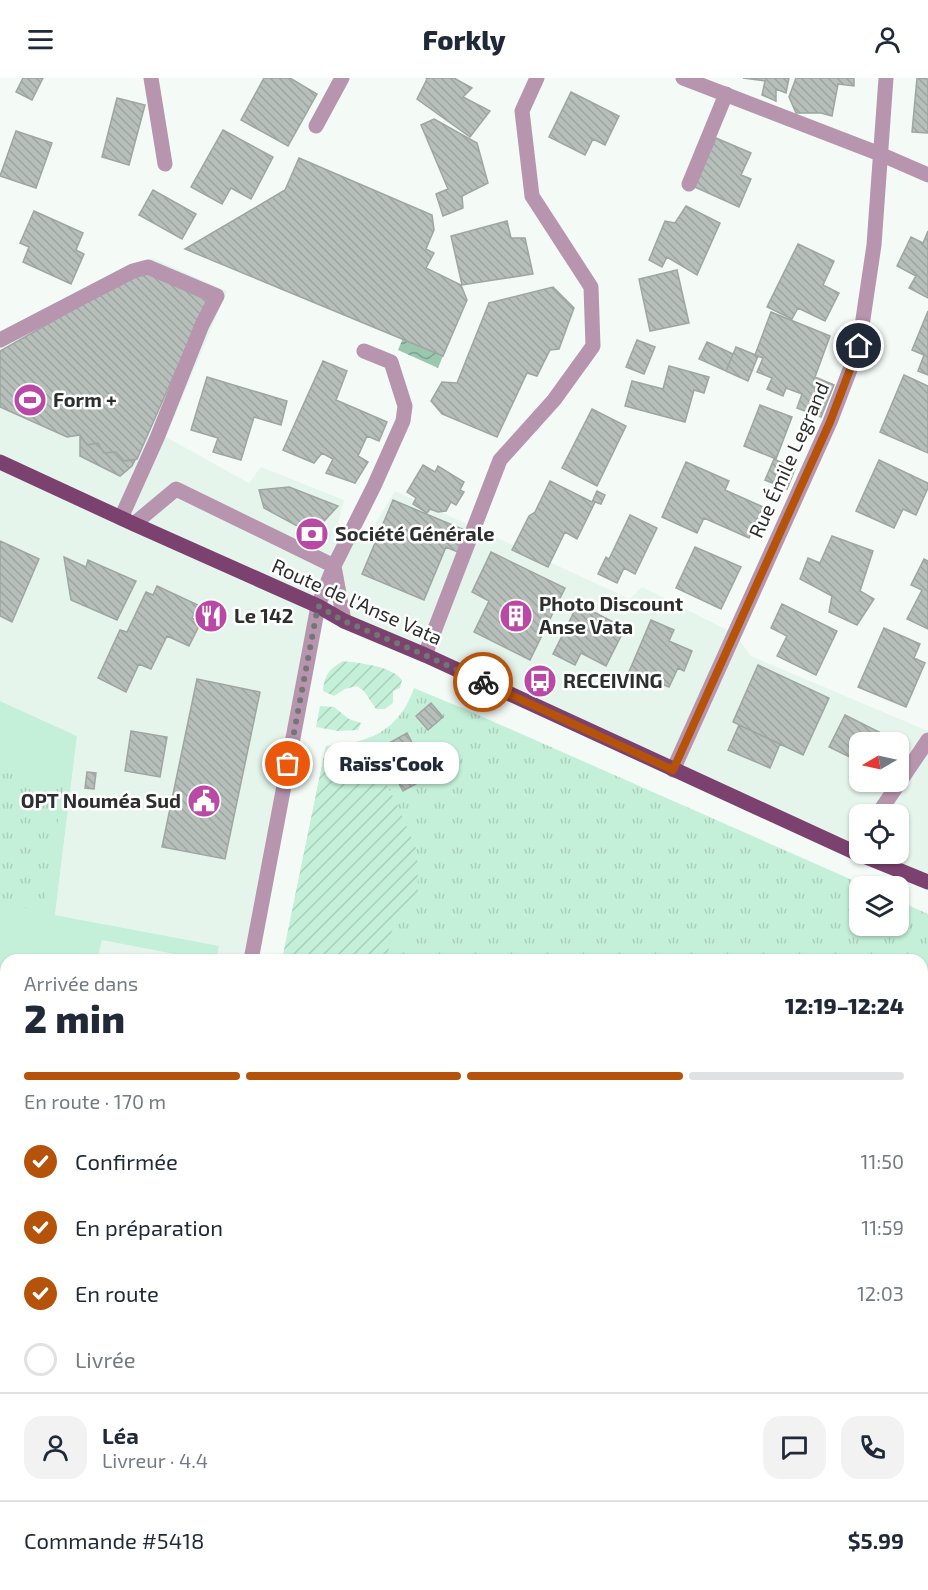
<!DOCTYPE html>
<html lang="fr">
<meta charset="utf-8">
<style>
:root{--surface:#fff;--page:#f2f2f3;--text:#1f2937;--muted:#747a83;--line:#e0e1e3;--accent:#b45309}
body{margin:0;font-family:"Exo 2",sans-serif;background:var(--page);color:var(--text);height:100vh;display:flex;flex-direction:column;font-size:22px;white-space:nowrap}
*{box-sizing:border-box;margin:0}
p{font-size:20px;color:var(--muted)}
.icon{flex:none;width:33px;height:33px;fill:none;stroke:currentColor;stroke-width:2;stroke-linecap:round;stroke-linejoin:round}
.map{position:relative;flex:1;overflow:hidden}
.drawer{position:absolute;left:0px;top:876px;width:928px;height:636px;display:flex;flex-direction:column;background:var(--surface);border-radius:18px 18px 0 0;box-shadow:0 2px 4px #0004}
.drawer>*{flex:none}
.needle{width:39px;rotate:261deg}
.controls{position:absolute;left:849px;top:654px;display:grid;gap:12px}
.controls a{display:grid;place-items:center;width:60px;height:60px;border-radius:12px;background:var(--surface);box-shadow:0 2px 4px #0004;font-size:30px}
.pin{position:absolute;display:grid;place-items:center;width:51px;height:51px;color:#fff;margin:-26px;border:3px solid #fff;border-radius:50%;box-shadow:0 2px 6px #0007}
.courier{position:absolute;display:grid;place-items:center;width:60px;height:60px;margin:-30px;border:4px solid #b45309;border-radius:50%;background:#fff;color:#222;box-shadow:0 2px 8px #0007}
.bubble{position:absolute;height:42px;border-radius:18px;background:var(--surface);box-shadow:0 2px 4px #0004;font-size:20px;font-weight:800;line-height:42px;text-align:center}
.summary em{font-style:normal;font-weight:800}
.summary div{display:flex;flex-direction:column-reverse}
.summary{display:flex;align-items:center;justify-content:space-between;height:102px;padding:0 24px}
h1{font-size:39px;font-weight:800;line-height:45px}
.bar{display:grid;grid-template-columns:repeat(4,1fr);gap:9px 6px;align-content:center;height:72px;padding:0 24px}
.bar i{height:8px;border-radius:4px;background:var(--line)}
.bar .selected{background:var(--accent)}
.bar p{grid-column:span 4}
.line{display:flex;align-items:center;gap:15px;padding:0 24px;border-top:2px solid var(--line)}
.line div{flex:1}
.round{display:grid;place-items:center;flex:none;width:63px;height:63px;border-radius:18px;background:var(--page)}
ol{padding:0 24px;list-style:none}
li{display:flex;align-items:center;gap:18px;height:66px}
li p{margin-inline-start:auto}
li .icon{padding:6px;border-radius:50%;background:var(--accent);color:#fff;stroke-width:4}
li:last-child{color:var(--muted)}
li i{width:33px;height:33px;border:3px solid var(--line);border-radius:50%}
header{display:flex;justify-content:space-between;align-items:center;height:78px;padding:0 24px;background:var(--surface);font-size:27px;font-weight:800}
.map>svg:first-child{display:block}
</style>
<header><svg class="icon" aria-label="menu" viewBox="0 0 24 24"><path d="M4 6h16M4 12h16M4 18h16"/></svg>Forkly<svg class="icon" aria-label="person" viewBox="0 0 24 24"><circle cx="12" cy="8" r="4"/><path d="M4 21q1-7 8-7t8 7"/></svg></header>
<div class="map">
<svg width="928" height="1512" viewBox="0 0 928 1512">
<defs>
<pattern id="park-tufts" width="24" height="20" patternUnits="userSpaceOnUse" patternTransform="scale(1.5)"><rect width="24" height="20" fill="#c4f0d9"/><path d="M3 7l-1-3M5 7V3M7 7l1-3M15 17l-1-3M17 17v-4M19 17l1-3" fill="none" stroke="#a9cebb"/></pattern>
<pattern id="garden-furrows" width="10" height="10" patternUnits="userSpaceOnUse" patternTransform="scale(1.5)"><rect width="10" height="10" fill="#c4f0d9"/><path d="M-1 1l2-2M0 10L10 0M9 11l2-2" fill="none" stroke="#a9cebb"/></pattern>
<pattern id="water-waves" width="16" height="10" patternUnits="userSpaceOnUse" patternTransform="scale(1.5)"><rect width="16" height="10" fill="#9ac7b0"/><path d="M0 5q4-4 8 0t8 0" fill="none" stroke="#7ea290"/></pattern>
<pattern id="building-back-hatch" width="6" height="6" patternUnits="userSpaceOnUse" patternTransform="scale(1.5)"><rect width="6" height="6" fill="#b7bfbb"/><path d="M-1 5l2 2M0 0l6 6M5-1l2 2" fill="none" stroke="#9ea4a1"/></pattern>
</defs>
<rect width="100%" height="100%" fill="#f4fbf7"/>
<path fill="#e5f5ec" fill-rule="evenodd" d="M152,180L227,213L166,359L249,405L261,389L344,422L338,446L367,460L395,413L630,521L642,509L735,556L751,578L928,653V804L854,774L425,577L344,543L318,529L251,882H97L104,846L55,837L77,658L0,623V257ZM860,664H898V704H860ZM860,736H898V776H860Z"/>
<path fill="#c4f0d9" d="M0,623L77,658L55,837L219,868L216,882H206L102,862L97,882H6V1313L0,1339Z
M0,1348L6,1357V1506H103L102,1512H0Z"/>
<path fill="url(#park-tufts)" d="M414,610L467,632L866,808H860V848H898L899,823L928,836V1512H154L155,1506H922V882H282L326,668C368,666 399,653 414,610Z
M0,694L64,705L44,833L0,826Z"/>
<path fill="url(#garden-furrows)" d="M343,583C359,585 392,588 402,602L400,610L393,613V625L385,631H376L364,613L357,608L345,611L334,618L323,613C324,597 330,590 343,583Z
M320,628L334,629L349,641L361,645L358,652L338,653L316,649Z
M362,663L397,726L417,773L418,818L394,840L387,882H282L326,668L343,667Z"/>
<path fill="url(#water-waves)" d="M403,260L443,278L438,290L398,272Z
M402,1506H566L547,1512H409Z"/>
<path fill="url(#building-back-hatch)" stroke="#9fa6a2" stroke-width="1.5" d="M23,0H43L32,22L16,14Z
M264,0H290L317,16L288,68L241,42Z
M426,0H454L472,10L463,19L490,33L470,59L417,21L427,1Z
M743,0H789L786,15L776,11V23L762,17L765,3Z
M796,0H854V8L838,6L832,38L821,35H796L789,19Z
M917,0L928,1V55L912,54Z
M571,14L619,38L605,67L593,61L585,77L549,59Z
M117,20L145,27L129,87L102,79Z
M434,41L477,65L488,105L462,118L463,130L443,138L436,116L448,111L421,47Z
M223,52L273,79L251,121L231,110L222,126L191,109Z
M16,53L52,65L36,110L0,98Z
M716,60L751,75L741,97L751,101L739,129L695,109Z
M299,80L432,137L434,152L426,171L434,175L426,190L461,207L467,222L443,278L185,171L285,112Z
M153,112L196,136L182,161L139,137Z
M686,128L720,145L697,197L667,179L662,189L649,182L665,143L675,145Z
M34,133L83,155L76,172L84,176L71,206L23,184L29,169L20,165Z
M507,143L511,160H525L533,196L462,207L451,158Z
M928,153V220L909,210L916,198L897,188L911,159L923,165Z
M798,166L834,183L823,207L839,215L825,243L798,230L792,241L767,229Z
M677,192L689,245L650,253L639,201Z
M141,193L207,222L137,381L124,383L116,374L104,375L98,365L87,367L80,357L67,359L0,329V273Z
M553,209L574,230L559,271L550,272L537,298L527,295L497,359L442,336L431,323L442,304L457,305L489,225Z
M928,233V297L918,293L924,277L912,272Z
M771,234L830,258L815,299L834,307L821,339L797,330L802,316L786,310L783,318L767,311L772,300L757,294L763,280L755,277Z
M637,262L655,269L644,296L626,289Z
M707,264L733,276L726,293L699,281Z
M736,269L758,278L748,303L726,293Z
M323,283L347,293L336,322L387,344L379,363L367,358L358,378L368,384L355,405L326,395L333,381L322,375L314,385L283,372Z
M669,288L709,299L704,315L694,312L685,344L625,328L632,303L663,311Z
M904,297L928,308V375L880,354Z
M207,299L287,323L281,347L254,339L241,382L213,374L218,360L191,352Z
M760,327L792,339L776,381L744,368Z
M592,331L626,348L597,408L562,390Z
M80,357L87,367L98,365L104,375L116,374L124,383L135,382L132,388L120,398L80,378Z
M774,381L795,391L787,411L765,402Z
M879,382L928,405V410L916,437L903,431L894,450L856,433Z
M686,384L729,403L725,412L763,429L749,460L704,440L697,455L662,439Z
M423,387L435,394L438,388L464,404L460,412L464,414L456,427L451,424L446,433L438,434L430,431L427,435L413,426L416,420L407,414Z
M550,403L592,424L597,413L605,417L601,426L595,424L577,461L565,454L548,489L512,472L529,438L535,434Z
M289,409L338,428L312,456L264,430L259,412Z
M393,422L469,454L460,475L446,469L424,522L362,496Z
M630,437L657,450L635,496L624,490L617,505L598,496L606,479L609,481Z
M832,458L873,473L860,513L874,521L857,547L829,534L832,518L800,501L808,480L820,485Z
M0,463L39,481L12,544L0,538Z
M695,469L741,489L721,531L676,510Z
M491,474L565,510L530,582L474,554L489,523L472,514Z
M64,479L86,489L88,482L136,503L117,542L71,522Z
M924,481L928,483V551L907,541L922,512L911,507Z
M157,508L198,527L192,540L201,544L189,568L167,558L151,591L139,586L126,614L98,600L120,552L127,554L146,514L153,517Z
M578,526L625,550L606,588L581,575L575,587L553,576Z
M782,526L837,553L816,597L777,578L787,558L771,550Z
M651,542L674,552L669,563L692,573L684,593L678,590L669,609L654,603L652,606L628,596Z
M884,550L920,566L914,580L925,585L906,629L858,609Z
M758,587L829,620L803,677L733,644Z
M197,601L260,614L225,781L162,769Z
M431,625L443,639L428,652L416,638Z
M845,637L891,660L889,664H860V684L829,669Z
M739,647L780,666L770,690L728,672Z
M131,653L167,659L160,699L125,693Z
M407,655L430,698L403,713L380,670Z
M87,694L96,695L94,711L85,710Z"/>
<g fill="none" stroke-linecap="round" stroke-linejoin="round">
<path stroke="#b795ae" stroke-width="15" d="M689,106L726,16
M0,262L133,193L148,189L217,218L202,247L157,360L121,440
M134,446L176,411L334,488L344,543
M318,528L334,488L374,408L403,343L405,328L391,284L364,273
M0,1396L6,1395
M0,1425L6,1426
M0,1464L6,1465
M46,1512L48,1506"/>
<path stroke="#b795ae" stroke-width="15" d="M151,0L165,86
M683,0L880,76L928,97
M316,48L342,0
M425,577L500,382L554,322L593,268L591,209L532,118L522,33L537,0
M673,692L830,344L859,268L874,167L886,0
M878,736L928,662"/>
<path stroke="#b795ae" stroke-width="15" d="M251,882L318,528
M120,1512L121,1506"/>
<path stroke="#7b426f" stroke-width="15" d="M0,384L134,446L318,528L344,543L425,577L854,774L928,804"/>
</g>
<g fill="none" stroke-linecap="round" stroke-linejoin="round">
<path stroke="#737674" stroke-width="6" stroke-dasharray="0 10.8" d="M288,686L318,528L344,543L425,577L483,604"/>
<path stroke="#b45309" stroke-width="8" d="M483,604L673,692L830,344L859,268"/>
</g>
<defs>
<symbol id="stadium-disc" viewBox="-11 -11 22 22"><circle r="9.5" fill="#ba49a6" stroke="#fff"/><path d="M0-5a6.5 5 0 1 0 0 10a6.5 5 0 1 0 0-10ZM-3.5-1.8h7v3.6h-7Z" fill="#fff"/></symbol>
<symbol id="bank-disc" viewBox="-11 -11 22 22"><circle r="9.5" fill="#ba49a6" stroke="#fff"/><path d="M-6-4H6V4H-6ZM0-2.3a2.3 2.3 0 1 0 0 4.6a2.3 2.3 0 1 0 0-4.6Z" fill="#fff"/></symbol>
<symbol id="restaurant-disc" viewBox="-11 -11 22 22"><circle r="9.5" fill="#ba49a6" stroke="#fff"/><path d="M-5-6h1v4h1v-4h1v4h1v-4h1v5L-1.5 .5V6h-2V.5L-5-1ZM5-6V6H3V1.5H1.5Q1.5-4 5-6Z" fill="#fff"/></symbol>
<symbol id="building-disc" viewBox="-11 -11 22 22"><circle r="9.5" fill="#ba49a6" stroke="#fff"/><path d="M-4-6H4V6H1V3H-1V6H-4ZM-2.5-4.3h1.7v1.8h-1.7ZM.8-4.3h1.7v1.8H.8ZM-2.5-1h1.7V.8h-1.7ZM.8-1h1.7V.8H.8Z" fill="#fff"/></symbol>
<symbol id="bus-disc" viewBox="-11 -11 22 22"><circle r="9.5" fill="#ba49a6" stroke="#fff"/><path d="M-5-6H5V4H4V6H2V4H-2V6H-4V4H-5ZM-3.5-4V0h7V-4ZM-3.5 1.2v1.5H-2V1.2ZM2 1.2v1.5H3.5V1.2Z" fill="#fff"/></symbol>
<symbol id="civic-disc" viewBox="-11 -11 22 22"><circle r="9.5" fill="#ba49a6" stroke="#fff"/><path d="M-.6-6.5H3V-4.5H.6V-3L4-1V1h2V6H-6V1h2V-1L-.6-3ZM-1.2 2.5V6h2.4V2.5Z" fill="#fff"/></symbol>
</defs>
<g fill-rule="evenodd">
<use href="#stadium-disc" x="11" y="303" width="38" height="38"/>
<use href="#bank-disc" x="293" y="437" width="38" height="38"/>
<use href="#restaurant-disc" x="192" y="519" width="38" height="38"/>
<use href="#building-disc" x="497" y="519" width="38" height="38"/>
<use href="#bus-disc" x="521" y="584" width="38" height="38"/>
<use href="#civic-disc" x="185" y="704" width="38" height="38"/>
</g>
<g text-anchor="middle" stroke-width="5" stroke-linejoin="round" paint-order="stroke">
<g font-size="20" font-weight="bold" fill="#2d2f2e" stroke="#fff" text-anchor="start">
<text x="53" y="329">Form +</text>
<text x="335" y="463">Société Générale</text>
<text x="539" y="533">Photo Discount<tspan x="539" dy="23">Anse Vata</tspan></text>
<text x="234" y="545">Le 142</text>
<text x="563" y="610">RECEIVING</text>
<text x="181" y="730" text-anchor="end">OPT Nouméa Sud</text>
</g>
<g font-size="20" fill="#2d2f2e" stroke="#fff">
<text transform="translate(789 382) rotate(-66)" y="7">Rue Émile Legrand</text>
<text transform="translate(357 524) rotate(24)" y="7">Route de l'Anse Vata</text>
</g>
</g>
</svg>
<div class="controls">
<a><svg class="needle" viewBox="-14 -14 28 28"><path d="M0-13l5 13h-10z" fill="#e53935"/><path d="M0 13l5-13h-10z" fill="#747a83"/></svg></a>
<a><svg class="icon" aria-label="locate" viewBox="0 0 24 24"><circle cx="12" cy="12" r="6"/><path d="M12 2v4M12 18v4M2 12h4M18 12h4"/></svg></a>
<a><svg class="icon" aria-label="layers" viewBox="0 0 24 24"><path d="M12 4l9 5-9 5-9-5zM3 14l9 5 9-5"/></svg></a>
</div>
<div class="pin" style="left:288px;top:686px;background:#ea580c"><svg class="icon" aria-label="bag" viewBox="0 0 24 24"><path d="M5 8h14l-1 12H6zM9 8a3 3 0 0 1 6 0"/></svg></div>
<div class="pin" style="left:859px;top:268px;background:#1f2937"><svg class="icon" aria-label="home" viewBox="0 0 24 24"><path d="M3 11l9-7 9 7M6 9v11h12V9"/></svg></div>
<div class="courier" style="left:483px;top:604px"><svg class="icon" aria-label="bike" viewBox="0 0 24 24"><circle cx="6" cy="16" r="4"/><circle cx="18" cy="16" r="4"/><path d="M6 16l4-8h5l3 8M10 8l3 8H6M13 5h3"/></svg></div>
<div class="bubble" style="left:324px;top:664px;width:135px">Raïss'Cook</div>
<section class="drawer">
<div class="summary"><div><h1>2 min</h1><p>Arrivée dans</p></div><em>12:19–12:24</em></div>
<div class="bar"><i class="selected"></i><i class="selected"></i><i class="selected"></i><i></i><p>En route · 170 m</p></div>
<ol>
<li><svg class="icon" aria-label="check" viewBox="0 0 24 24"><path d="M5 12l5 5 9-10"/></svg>Confirmée<p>11:50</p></li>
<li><svg class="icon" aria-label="check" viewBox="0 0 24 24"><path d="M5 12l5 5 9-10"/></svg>En préparation<p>11:59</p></li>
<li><svg class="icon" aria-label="check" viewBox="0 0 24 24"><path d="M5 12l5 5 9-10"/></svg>En route<p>12:03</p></li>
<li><i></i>Livrée</li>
</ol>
<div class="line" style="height:108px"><a class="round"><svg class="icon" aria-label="person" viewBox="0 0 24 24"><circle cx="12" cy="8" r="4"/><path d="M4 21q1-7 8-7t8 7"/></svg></a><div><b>Léa</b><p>Livreur · 4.4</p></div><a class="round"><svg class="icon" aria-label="chat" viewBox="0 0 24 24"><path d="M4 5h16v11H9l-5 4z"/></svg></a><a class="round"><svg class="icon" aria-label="phone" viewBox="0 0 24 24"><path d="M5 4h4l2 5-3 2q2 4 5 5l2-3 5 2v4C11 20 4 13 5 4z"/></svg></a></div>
<div class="line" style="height:78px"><div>Commande #5418</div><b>$5.99</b></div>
</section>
</div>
